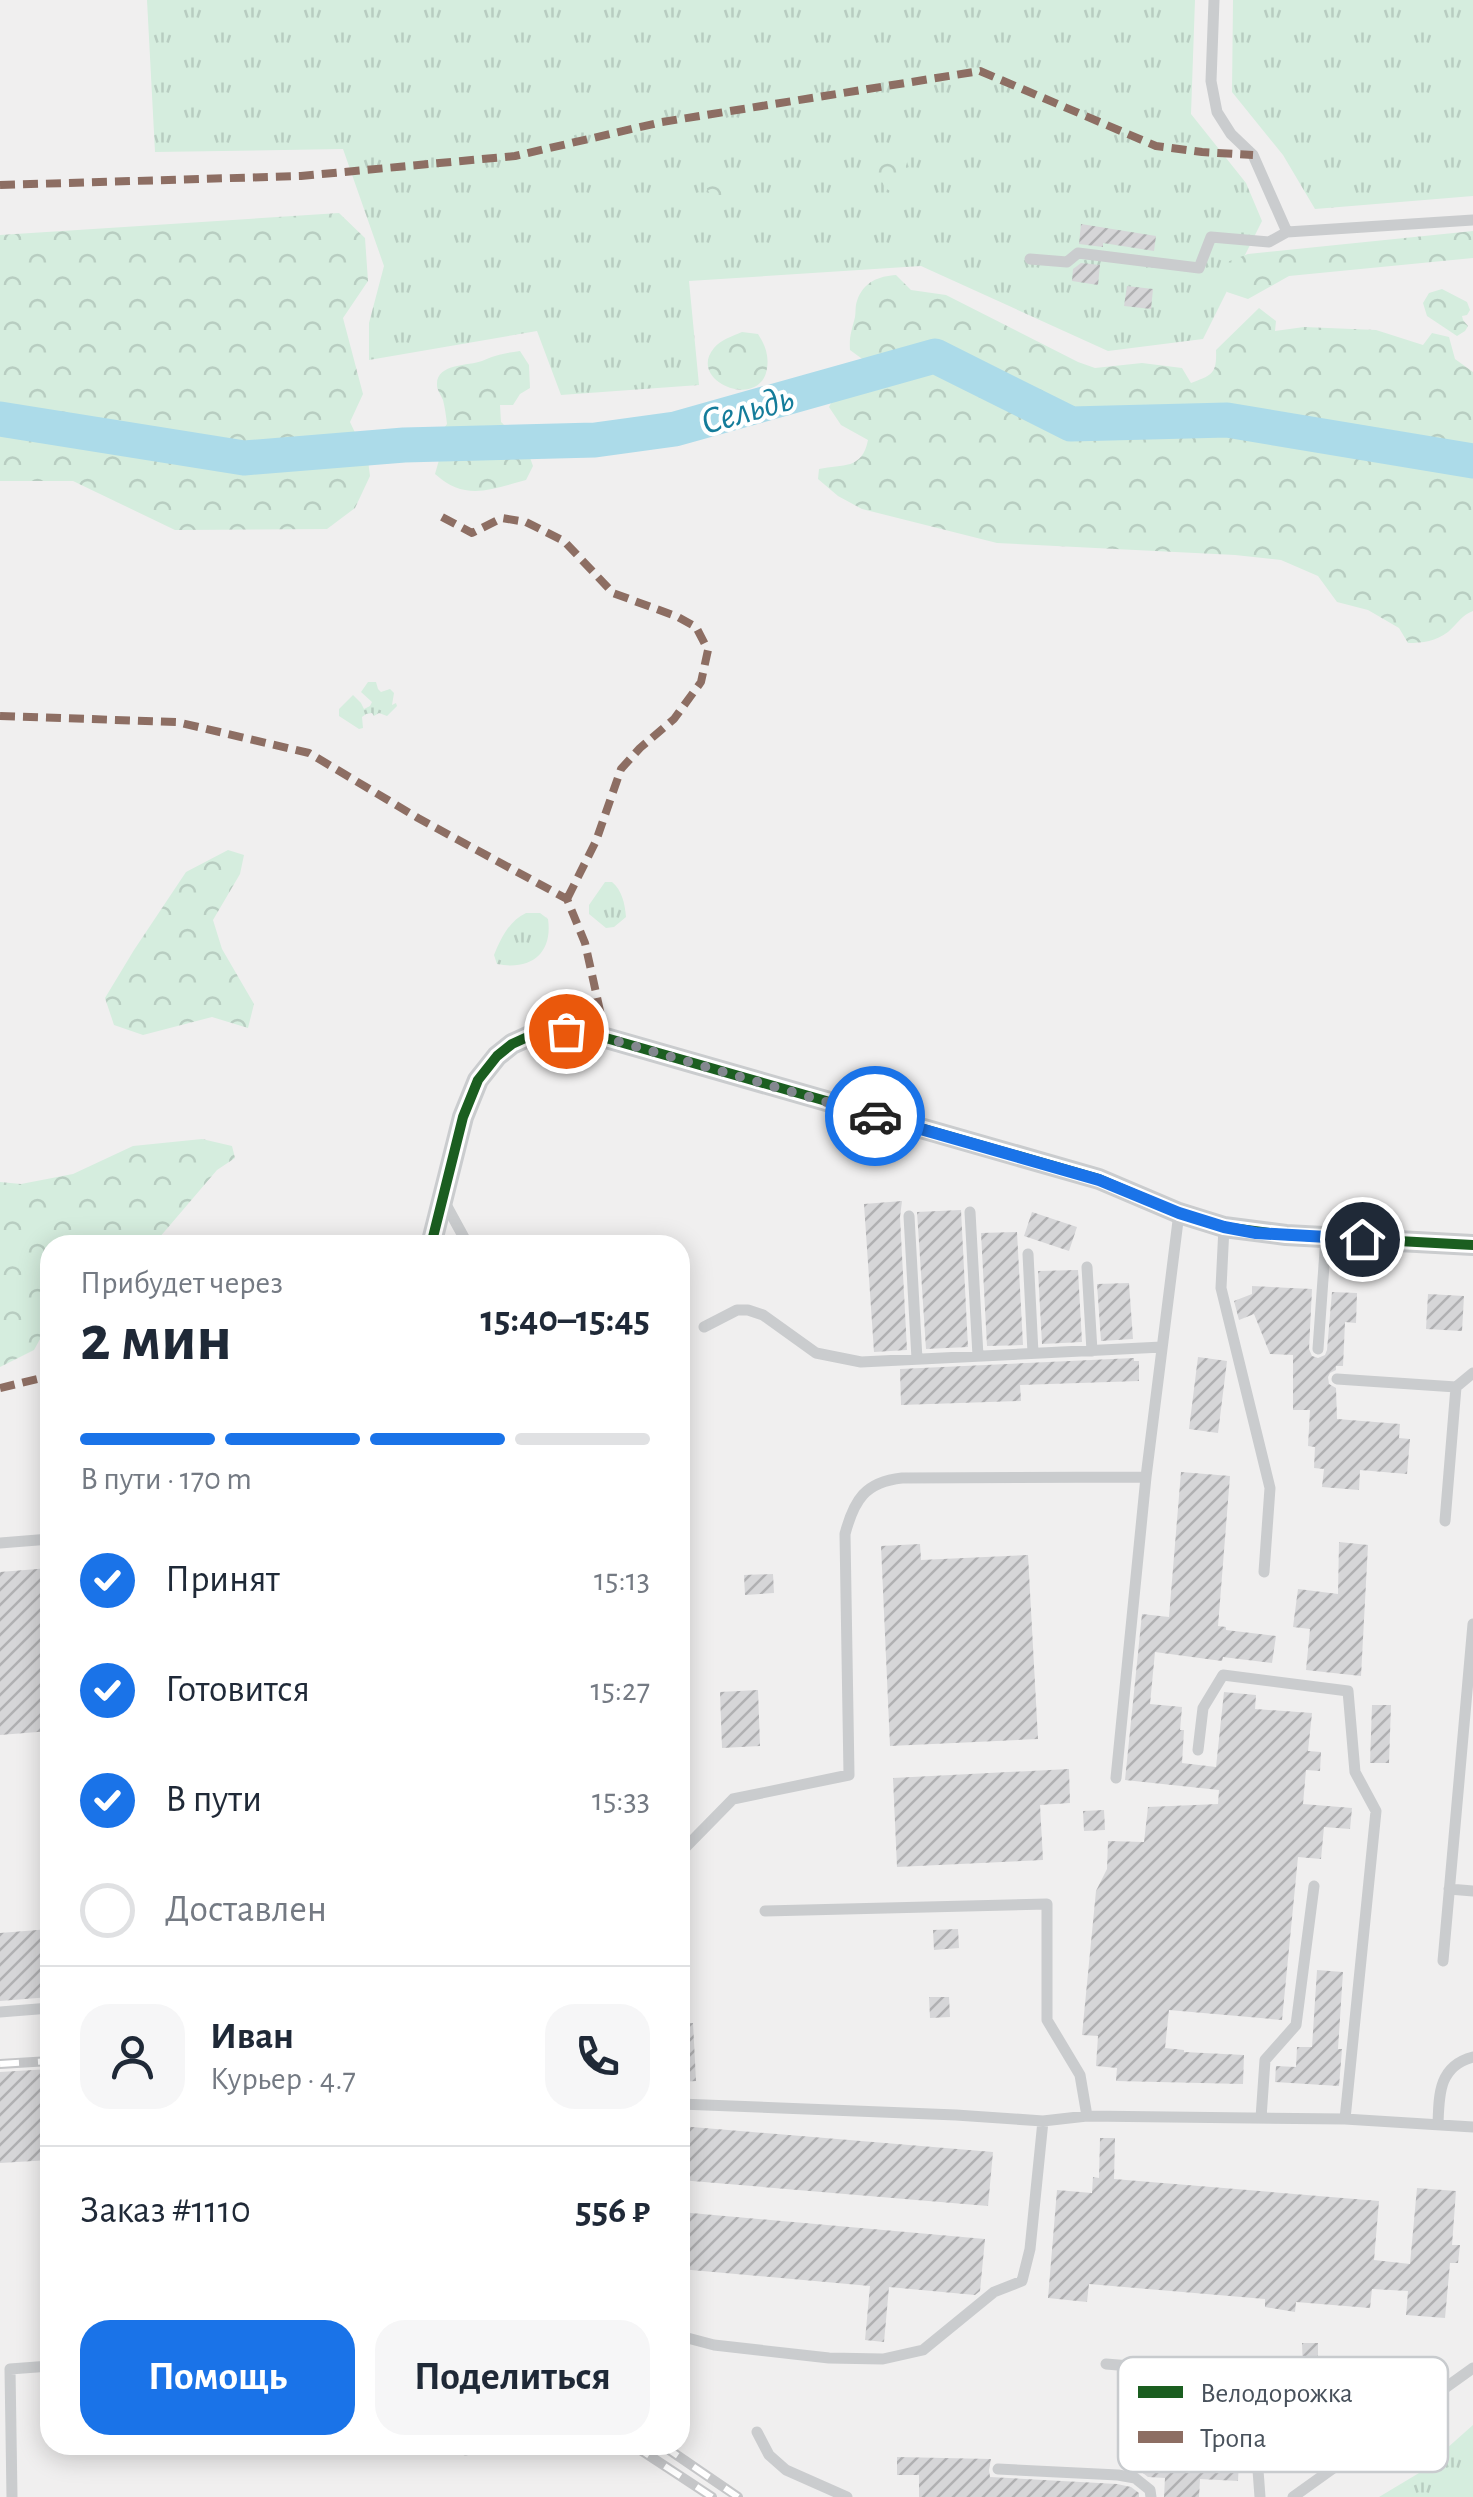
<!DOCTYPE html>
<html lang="ru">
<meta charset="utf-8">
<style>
:root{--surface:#fff;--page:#f6f6f7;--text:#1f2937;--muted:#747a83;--line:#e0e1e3;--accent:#1a73e8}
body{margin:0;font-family:"Alegreya Sans",sans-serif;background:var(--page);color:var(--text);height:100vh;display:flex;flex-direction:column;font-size:38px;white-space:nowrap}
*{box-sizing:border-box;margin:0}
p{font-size:32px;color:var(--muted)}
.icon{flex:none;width:55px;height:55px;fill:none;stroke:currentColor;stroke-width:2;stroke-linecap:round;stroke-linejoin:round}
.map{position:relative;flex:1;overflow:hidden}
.side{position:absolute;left:40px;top:1235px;width:650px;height:1220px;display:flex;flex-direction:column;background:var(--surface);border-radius:30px;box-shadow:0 5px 25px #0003}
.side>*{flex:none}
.pin{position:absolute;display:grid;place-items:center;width:85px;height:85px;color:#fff;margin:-42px;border:5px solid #fff;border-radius:50%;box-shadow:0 2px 10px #0007}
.courier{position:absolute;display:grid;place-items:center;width:100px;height:100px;margin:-50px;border:8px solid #1a73e8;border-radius:50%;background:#fff;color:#222;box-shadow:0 2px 12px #0007}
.overview em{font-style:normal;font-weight:700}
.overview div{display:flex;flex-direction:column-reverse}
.overview{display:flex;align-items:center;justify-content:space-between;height:170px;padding:0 40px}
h1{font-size:65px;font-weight:700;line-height:75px}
.bar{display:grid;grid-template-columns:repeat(4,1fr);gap:15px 10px;align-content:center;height:120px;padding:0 40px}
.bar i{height:12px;border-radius:8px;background:var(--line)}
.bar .on{background:var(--accent)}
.bar p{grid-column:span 4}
.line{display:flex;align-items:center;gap:25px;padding:0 40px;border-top:2px solid var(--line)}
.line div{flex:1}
.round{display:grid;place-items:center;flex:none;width:105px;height:105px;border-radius:30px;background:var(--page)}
ol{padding:0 40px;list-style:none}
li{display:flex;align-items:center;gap:30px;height:110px}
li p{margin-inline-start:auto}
li .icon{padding:10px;border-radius:50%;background:var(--accent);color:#fff;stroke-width:4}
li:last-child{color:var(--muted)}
li i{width:55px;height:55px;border:5px solid var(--line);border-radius:50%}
.action{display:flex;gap:20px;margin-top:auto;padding:20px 40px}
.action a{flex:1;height:115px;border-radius:30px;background:var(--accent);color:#fff;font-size:40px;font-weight:700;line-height:115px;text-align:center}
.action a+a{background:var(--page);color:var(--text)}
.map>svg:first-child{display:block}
</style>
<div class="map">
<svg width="1473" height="2497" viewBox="0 0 1473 2497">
<defs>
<pattern id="grass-tufts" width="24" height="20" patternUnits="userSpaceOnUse" patternTransform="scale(2.5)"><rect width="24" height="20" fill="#d5edde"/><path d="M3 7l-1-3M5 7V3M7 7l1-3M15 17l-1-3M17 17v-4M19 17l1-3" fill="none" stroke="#b8cdc1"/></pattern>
<pattern id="forest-crowns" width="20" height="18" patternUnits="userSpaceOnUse" patternTransform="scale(2.5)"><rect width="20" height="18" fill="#d5edde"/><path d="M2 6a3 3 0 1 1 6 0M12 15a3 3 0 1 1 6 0" fill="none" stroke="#b8cdc1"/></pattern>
<pattern id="building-hatch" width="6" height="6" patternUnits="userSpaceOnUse" patternTransform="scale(2.5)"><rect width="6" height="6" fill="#d6d6d8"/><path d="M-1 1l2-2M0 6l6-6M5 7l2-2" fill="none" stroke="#b0b0b2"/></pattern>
</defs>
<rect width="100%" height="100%" fill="#f0efef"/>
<path fill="url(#grass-tufts)" d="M147,0H1195L1191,114L1246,183L1262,221L1203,339L1108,351L921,266L689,281L699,385L561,395L537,331L369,360V323L384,266L343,149L155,152Z
M1233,0H1473V196L1315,209L1283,155L1232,92Z
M368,682H376L378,689L381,692L390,689L394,693L392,705L396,703L397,706L387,716L379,713L374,716L372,713L366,714L362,717L363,728L359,729L339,716V709L353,695L361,703L364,709L370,706L372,702L361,692Z
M605,882H612C622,890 625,904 626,917L614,927L606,928L589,914V905Z
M526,913H540L548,919C553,953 531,971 497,964L494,955C501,938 509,921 526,913Z
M1473,2425V2497H1379L1419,2473Z"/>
<path fill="url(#forest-crowns)" d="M893,144L906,153L908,159L899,190L892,192L885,188L876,168L866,163V158Z
M719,170L740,177L744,180C736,196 713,208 706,186L711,176Z
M339,213L365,238L368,281L343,318L363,394L350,422L368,460L370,476L355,508L327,529L175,530L73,481H0V235Z
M1473,231V258L1289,276L1248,299L1227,292L1222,278L1227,262L1248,254Z
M896,275L911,290L946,295L1078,362L1095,368L1142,363L1182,368L1191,383C1212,375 1217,374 1216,350L1259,308L1276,321L1275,331L1304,327L1376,330L1423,345L1432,333L1449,337L1455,359L1473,372V611C1462,615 1457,624 1448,632C1436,641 1423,643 1408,643L1399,628L1368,610L1337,602L1318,576L1281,560L1235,555L997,543L862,509L838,496L818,479L819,469C843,464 862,470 868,440L841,425L829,407L836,393L867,370L865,361L850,350C849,336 852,330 855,317C856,312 855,306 857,301C863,282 879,276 896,275Z
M1442,289L1467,302L1470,310L1467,315L1462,316L1463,320L1468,326L1465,331L1457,336L1427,316L1423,303L1429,293Z
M742,332L758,334C766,346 770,358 766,373C755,409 687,380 714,348C720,340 733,336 742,332Z
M520,351L529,365L530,388L520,394L513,405H500L501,422C508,428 508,435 514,442C525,454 527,447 533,466L526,480C489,490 465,501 435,474L443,446L440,434L447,424C446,416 445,408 443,400C441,395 437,390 437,385C436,363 469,366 482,361C495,355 505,353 520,351Z
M228,850L244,855L240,874L213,920L222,949L254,1004L248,1028L212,1017L143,1035L114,1025L105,998L134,950L186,872Z
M202,1139L232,1146L235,1158L217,1170L153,1245H50V1321L34,1350L0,1367V1182L21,1184L73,1174L133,1146Z"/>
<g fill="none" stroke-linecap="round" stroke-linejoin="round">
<path stroke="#acdbe9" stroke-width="35" d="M0,419L244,458L404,445L595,440L675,429L935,356L1071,424L1227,420L1473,461"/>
</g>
<path fill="url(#building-hatch)" d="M1081,224L1156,236L1154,251L1103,243V247L1079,244Z
M1081,263L1100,265L1098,285L1072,281L1073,269Z
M1127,286L1153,289L1151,309L1124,306Z
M902,1201L900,1217L907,1350L874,1352L864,1204Z
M961,1210L968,1347L926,1349L917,1212Z
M1032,1212L1077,1227L1069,1251L1024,1236Z
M1017,1232L1023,1345L987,1346L981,1233Z
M1078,1270L1082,1342L1042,1344L1038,1271Z
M1129,1283L1133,1339L1101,1341L1097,1284Z
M1252,1286L1312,1289L1309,1349L1312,1356L1318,1358L1325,1355L1327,1350L1332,1292L1357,1293L1356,1323L1345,1322L1343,1366H1336V1370L1330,1373L1328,1377L1329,1384L1336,1388L1337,1419L1400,1424L1399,1438L1410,1439L1407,1474L1360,1470L1359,1490L1322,1487L1324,1469L1314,1468L1315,1447L1308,1446L1310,1410H1293V1355L1270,1354L1254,1314L1239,1320L1234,1301L1252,1294Z
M1428,1294L1464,1296L1462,1331L1426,1329Z
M1198,1357L1227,1361L1218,1433L1189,1429Z
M1134,1358V1361H1139V1381L1020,1385L1021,1401L901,1405L900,1369Z
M1181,1472L1230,1476L1218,1626L1226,1627V1630L1276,1636L1272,1663L1223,1657L1222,1661L1155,1652L1150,1704L1182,1707L1180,1730H1184L1182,1763L1216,1767L1224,1692L1256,1695L1255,1709L1312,1713L1308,1751L1321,1752L1320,1771L1306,1770L1303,1804L1352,1808L1350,1829L1324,1827L1321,1859L1298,1857L1282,2020L1169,2010L1165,2048L1184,2050V2052L1244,2055L1243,2084L1116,2081L1117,2068L1096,2066L1098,2036L1082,2035L1096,1891L1107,1869L1108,1841L1144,1842L1148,1807L1218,1804L1219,1790L1125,1780L1142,1614L1169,1617Z
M1339,1542L1368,1545L1361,1676L1306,1670L1310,1629L1293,1627L1298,1589L1338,1594Z
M920,1544L921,1560L1028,1555L1038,1739L890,1746L881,1546Z
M50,1568V1731L0,1735V1572Z
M773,1574L774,1593L745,1595L744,1575Z
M758,1690L760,1746L722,1748L720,1692Z
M1372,1705H1391L1389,1763H1370Z
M1069,1769L1070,1803L1040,1805L1043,1860L897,1867L893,1778Z
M1104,1810L1105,1830L1084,1831L1083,1811Z
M50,1929V1997L0,2001V1933Z
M958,1929L959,1948L934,1950L933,1930Z
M1317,1970L1343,1972L1338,2049H1342L1339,2086L1275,2082L1276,2066L1296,2067L1297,2047H1312Z
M929,1997H949L950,2017L930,2018Z
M693,2023L696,2081L680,2082V2024Z
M50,2069V2160L0,2163V2072Z
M680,2126L993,2152L988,2206L680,2180Z
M1100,2138H1115L1114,2179L1379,2201L1374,2260L1410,2264L1417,2188L1456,2191L1452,2245H1460L1458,2263H1450L1445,2318L1406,2315L1408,2291L1372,2289L1370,2308L1296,2302L1295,2312L1265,2307V2299L1089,2284L1087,2302L1048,2298L1057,2190L1092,2193L1093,2177L1099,2178Z
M680,2212L985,2239L980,2291L975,2295L889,2287L884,2342L865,2340L870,2286L680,2269Z
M1302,2343H1318V2366L1333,2365L1334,2381L1317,2382V2399H1304Z
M1143,2414L1197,2417L1196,2438L1240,2440L1238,2481L1200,2479L1199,2497H1164L1165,2478L1148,2477L1139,2470Z
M897,2457L991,2459L989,2470L990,2477L1117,2484L1131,2487L1139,2493V2497H919V2475H897Z"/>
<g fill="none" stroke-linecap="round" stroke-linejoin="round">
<path stroke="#caccce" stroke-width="11" d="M1214,0L1211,81L1217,112L1231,134L1253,155L1287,232L1473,220
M1030,259L1067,262L1078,253L1199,268L1211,237L1269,242L1287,232
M444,1201L468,1245
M970,1212L978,1356
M909,1216L917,1359
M1224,1227L1221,1288L1270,1488L1264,1572
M1028,1254L1033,1353
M1087,1267L1092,1351
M704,1327L737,1310H748L763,1315L816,1353L861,1362L1162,1347
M1318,1349L1326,1237
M1337,1379L1456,1387
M1445,1521L1456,1387L1473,1373
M0,1543L50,1539
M1198,1750L1203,1708L1223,1675L1348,1691L1355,1772L1376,1811L1345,2119
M1116,1778L1146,1477
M680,1853L733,1799L849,1775L845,1534C854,1500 865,1482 902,1478L1146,1477L1179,1213
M1449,1889L1473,1891
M765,1911L1047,1904V2020L1080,2075L1087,2116
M1443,1961L1473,1624
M0,2012L50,2008
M680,2104L956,2115L1043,2121L1087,2116L1345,2119L1473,2127
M1261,2118L1265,2060L1296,2025L1314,1886
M1438,2125C1439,2096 1438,2066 1473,2057
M680,2336L714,2345L829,2358L883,2359L923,2350L994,2292L1022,2281L1030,2249L1043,2121
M1106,2364L1251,2376L1260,2497
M757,2432L769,2455L786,2470L847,2497
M458,2445L466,2450
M998,2469L1118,2475L1135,2478L1150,2490L1151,2497
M12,2497L10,2369L50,2366
M1293,2497L1473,2368"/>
<path stroke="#caccce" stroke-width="22" d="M431,1245L463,1117L478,1080L497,1056L512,1044L534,1034L566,1031L606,1038L1099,1179L1179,1213L1224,1227L1286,1235L1473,1245"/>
<defs>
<path id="rail" d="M0,2064L50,2061
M633,2445L712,2497
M662,2445L738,2497"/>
</defs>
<use href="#rail" stroke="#c5c6c8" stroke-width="10"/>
<use href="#rail" stroke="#fff" stroke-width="6" stroke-dasharray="19" stroke-linecap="butt"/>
<path stroke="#8d6e63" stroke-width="8" stroke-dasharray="15 8" stroke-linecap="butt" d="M0,185L301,176L515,156L662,122L980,71L1156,146L1202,152L1253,155
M442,517L472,533L502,518L526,522L564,541L613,593L678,617L696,627L708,650L701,682L674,719L640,748L621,769L596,841L567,899
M0,716L177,722L309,753L418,818L567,899L585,943L606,1038
M0,1388L50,1376"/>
<defs>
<path id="cycleway" d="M431,1245L463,1117L478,1080L497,1056L512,1044L534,1034L566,1031L606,1038L1099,1179L1179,1213L1224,1227L1286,1235L1473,1245"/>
</defs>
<use href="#cycleway" stroke="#fff" stroke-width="16"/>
<use href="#cycleway" stroke="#1b5e20" stroke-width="10"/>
</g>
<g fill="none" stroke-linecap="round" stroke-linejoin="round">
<path stroke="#83888f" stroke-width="10" stroke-dasharray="0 18" d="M566,1031L606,1038L875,1116"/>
<path stroke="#1a73e8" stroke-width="12" d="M875,1116L1099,1180L1179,1213L1224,1227L1256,1233L1362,1239"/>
</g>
<g text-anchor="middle" stroke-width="8" stroke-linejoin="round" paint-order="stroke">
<g font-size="38" font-style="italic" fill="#147c9a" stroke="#fff">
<text transform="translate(747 409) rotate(-16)" y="13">Сельдь</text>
</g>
</g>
<rect x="1118" y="2357" width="330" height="115" rx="15" fill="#fff" stroke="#c8cbce" stroke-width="2.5"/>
<rect x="1138" y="2386" width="45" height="12" fill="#1b5e20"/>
<rect x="1138" y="2431" width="45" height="12" fill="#8d6e63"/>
<g font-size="28" fill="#48515b">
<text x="1200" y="2402">Велодорожка</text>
<text x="1200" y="2447">Тропа</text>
</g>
</svg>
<div class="pin" style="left:566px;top:1031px;background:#ea580c"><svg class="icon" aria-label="bag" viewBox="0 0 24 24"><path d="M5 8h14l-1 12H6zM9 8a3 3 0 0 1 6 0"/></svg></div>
<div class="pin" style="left:1362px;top:1239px;background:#1f2937"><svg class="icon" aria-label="home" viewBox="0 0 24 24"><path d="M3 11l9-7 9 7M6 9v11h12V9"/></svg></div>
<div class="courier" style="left:875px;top:1116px"><svg class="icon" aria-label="car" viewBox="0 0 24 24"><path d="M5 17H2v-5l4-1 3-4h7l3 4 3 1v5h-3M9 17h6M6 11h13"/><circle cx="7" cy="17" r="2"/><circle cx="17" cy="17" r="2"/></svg></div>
<section class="side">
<div class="overview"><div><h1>2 мин</h1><p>Прибудет через</p></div><em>15:40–15:45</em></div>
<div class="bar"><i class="on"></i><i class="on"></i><i class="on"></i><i></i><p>В пути · 170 m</p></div>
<ol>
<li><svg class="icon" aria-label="check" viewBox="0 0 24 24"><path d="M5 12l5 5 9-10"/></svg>Принят<p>15:13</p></li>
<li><svg class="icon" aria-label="check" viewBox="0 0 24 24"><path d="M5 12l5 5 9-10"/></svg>Готовится<p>15:27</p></li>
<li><svg class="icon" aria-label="check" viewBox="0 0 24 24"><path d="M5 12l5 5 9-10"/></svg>В пути<p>15:33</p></li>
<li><i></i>Доставлен</li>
</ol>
<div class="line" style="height:180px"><a class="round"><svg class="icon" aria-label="person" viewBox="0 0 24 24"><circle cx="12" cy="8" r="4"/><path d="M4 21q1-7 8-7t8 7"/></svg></a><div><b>Иван</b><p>Курьер · 4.7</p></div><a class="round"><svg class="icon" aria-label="phone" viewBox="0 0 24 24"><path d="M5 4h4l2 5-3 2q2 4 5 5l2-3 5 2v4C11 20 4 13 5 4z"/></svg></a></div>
<div class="line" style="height:130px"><div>Заказ #1110</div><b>556 ₽</b></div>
<div class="action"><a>Помощь</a><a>Поделиться</a></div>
</section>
</div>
